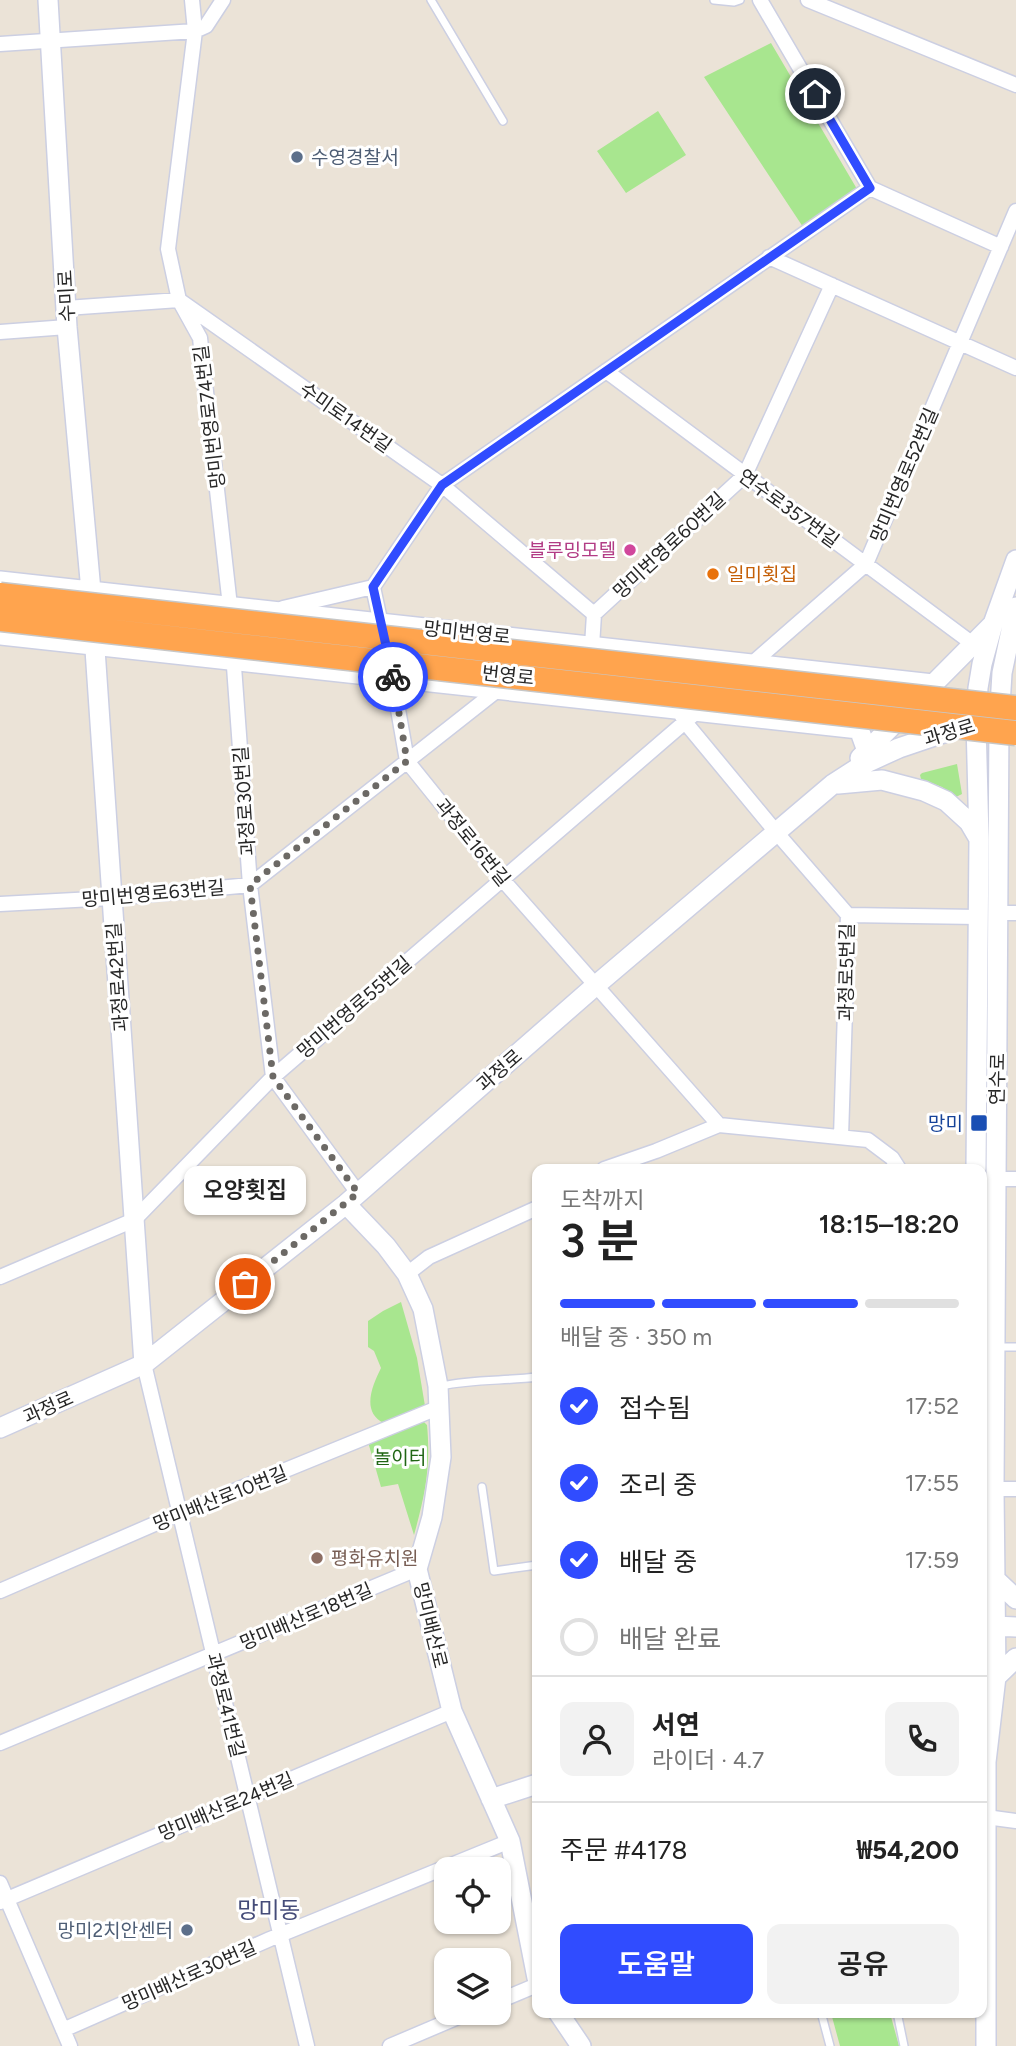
<!DOCTYPE html>
<html lang="ko">
<meta charset="utf-8">
<style>
:root{--surface:#fff;--page:#f2f2f2;--text:#222;--muted:#767676;--line:#e0e0e0;--accent:#304cff}
body{margin:0;font-family:Figtree,"Noto Sans KR",sans-serif;background:var(--page);color:var(--text);height:100vh;display:flex;flex-direction:column;font-size:26px;white-space:nowrap}
*{box-sizing:border-box;margin:0}
p{font-size:23px;color:var(--muted)}
.icon{flex:none;width:38px;height:38px;fill:none;stroke:currentColor;stroke-width:2;stroke-linecap:round;stroke-linejoin:round}
.map{position:relative;flex:1;overflow:hidden}
.panel{position:absolute;left:532px;top:1164px;width:455px;height:854px;display:flex;flex-direction:column;background:var(--surface);border-radius:14px;box-shadow:0 2px 5px #0004}
.panel>*{flex:none}
.tools{position:absolute;left:434px;top:1857px;display:grid;gap:14px}
.tools a{display:grid;place-items:center;width:77px;height:77px;border-radius:14px;background:var(--surface);box-shadow:0 2px 5px #0004;font-size:35px}
.pin{position:absolute;display:grid;place-items:center;width:60px;height:60px;color:#fff;margin:-30px;border:4px solid #fff;border-radius:50%;box-shadow:0 2px 7px #0007}
.courier{position:absolute;display:grid;place-items:center;width:70px;height:70px;margin:-35px;border:5px solid #304cff;border-radius:50%;background:#fff;color:#222;box-shadow:0 2px 9px #0007}
.bubble{position:absolute;height:49px;border-radius:14px;background:var(--surface);box-shadow:0 2px 5px #0004;font-size:23px;font-weight:600;line-height:49px;text-align:center}
.head em{font-style:normal;font-weight:600}
.head div{display:flex;flex-direction:column-reverse}
.head{display:flex;align-items:center;justify-content:space-between;height:119px;padding:0 28px}
h1{font-size:46px;font-weight:600;line-height:52px}
.bar{display:grid;grid-template-columns:repeat(4,1fr);gap:10px 7px;align-content:center;height:84px;padding:0 28px}
.bar i{height:9px;border-radius:5px;background:var(--line)}
.bar .selected{background:var(--accent)}
.bar p{grid-column:span 4}
.line{display:flex;align-items:center;gap:18px;padding:0 28px;border-top:2px solid var(--line)}
.line div{flex:1}
.round{display:grid;place-items:center;flex:none;width:74px;height:74px;border-radius:14px;background:var(--page)}
ol{padding:0 28px;list-style:none}
li{display:flex;align-items:center;gap:21px;height:77px}
li p{margin-inline-start:auto}
li .icon{padding:7px;border-radius:50%;background:var(--accent);color:#fff;stroke-width:4}
li:last-child{color:var(--muted)}
li i{width:38px;height:38px;border:4px solid var(--line);border-radius:50%}
.cta{display:flex;gap:14px;margin-top:auto;padding:14px 28px}
.cta a{flex:1;height:80px;border-radius:14px;background:var(--accent);color:#fff;font-size:28px;font-weight:600;line-height:80px;text-align:center}
.cta a+a{background:var(--page);color:var(--text)}
.map>svg:first-child{display:block}
</style>
<div class="map">
<svg width="1016" height="2046" viewBox="0 0 1016 2046">
<rect width="100%" height="100%" fill="#ebe3d7"/>
<path fill="#a8e68f" d="M771,43L857,189L803,227L704,77Z
M658,111L686,155L626,193L597,151Z
M957,764L962,794L956,797L942,787L921,779L920,775L922,773Z
M401,1302L417,1358L425,1406L384,1423C361,1412 372,1386 381,1368L374,1351L368,1347V1321L383,1311Z
M422,1420L427,1425C431,1467 425,1495 414,1535L398,1484L381,1487L368,1442Z
M831,2013H890L899,2046H840Z"/>
<g fill="none" stroke-linecap="round" stroke-linejoin="round">
<defs>
<path id="lane" d="M431,0L503,121
M714,0L734,2L740,0
M982,1347H1016
M441,1386C473,1379 505,1381 537,1377
M482,1487L494,1571L537,1565
M821,2012L830,2046
M897,2012L904,2046"/>
<path id="street" d="M192,0L195,31L168,249L179,300L200,338L231,615
M760,0L870,188
M808,0L1016,85
M0,44L195,31L206,26L223,0
M870,188L1001,247
M769,257L1016,368
M66,308L179,300L442,485L594,614
M0,332L67,327
M606,371L973,644
M283,608L373,587
M594,614L745,475L832,285
M382,629L373,587L442,485L870,188
M592,646L594,614
M233,653L250,885L273,1077L358,1193
M747,668L866,564L1016,211
M391,669L407,761L502,879L719,1125
M681,714L685,722L776,832L848,915L841,1137
M0,904L112,898L250,885L500,688
M999,913H1016
M848,915L978,917
M604,1169L656,1151L719,1125L868,1140L892,1158L899,1169
M996,1179H1016
M407,1274L429,1257L537,1208
M0,1277L134,1220L273,1077L700,709
M144,1364L307,2046
M994,1489H1016
M0,1591L180,1513L440,1407
M0,1743L417,1569
M986,1817L1016,1821
M0,1883L70,2046
M0,1902L452,1711
M499,2001L537,1985
M63,2030L270,1939L510,1841
M390,2046L470,2012"/>
<path id="secondary" d="M48,0L67,327L91,591L144,1364
M0,581L933,684
M0,635L859,729L867,751
M860,758L992,625
M838,784L882,780L924,791L946,801L969,822L979,839
M976,1169L979,839L976,722L978,688L982,664L993,624L1016,560
M346,1204L386,1246L407,1274L423,1309L438,1386L441,1457L432,1517L417,1569L452,1711L510,1841L537,1978
M0,1428L144,1364L346,1204L595,986L833,784L864,764L899,748L958,728
M994,1578L1016,1599
M984,1633L995,1626L1016,1627
M996,1677L1016,1658
M491,1799L537,1784
M558,2012L581,2046
M986,2046V1762L996,1677L994,1489L999,722L1002,673L1016,607"/>
</defs>
<use href="#lane" stroke="#cccfe2" stroke-width="10"/>
<use href="#street" stroke="#cccfe2" stroke-width="17"/>
<use href="#secondary" stroke="#cccfe2" stroke-width="22"/>
<use href="#lane" stroke="#fff" stroke-width="7"/>
<use href="#street" stroke="#fff" stroke-width="14"/>
<use href="#secondary" stroke="#fff" stroke-width="19"/>
<defs>
<path id="highway-bridge" d="M0,595L1016,708
M0,619L1016,733"/>
</defs>
<use href="#highway-bridge" stroke="#c7c7c7" stroke-width="27" stroke-linecap="butt"/>
<use href="#highway-bridge" stroke="#ffa44e" stroke-width="24"/>
</g>
<g fill="none" stroke-linecap="round" stroke-linejoin="round">
<path stroke="#6c6965" stroke-width="7" stroke-dasharray="0 12.6" d="M245,1284L358,1193L273,1077L250,885L407,761L393,677"/>
<path stroke="#304cff" stroke-width="9" d="M393,677L373,587L442,485L870,188L815,94"/>
</g>
<g fill="#5c6f8a" stroke="#fff" stroke-width="2.5">
<circle cx="297" cy="157" r="7"/>
<circle cx="187" cy="1930" r="7"/>
</g>
<circle fill="#d1479c" stroke="#fff" stroke-width="2.5" cx="630" cy="550" r="7"/>
<circle fill="#e8710a" stroke="#fff" stroke-width="2.5" cx="713" cy="574" r="7"/>
<rect fill="#1a4fb4" stroke="#fff" stroke-width="2.5" x="970" y="1114" width="18" height="18" rx="3.5"/>
<circle fill="#8d6e63" stroke="#fff" stroke-width="2.5" cx="317" cy="1558" r="7"/>
<g text-anchor="middle" stroke-width="6" stroke-linejoin="round" paint-order="stroke">
<g font-size="19" fill="#4e5e75" stroke="#fff" text-anchor="start">
<text x="311" y="164">수영경찰서</text>
<text x="173" y="1937" text-anchor="end">망미2치안센터</text>
</g>
<g font-size="19" fill="#272727" stroke="#fff">
<text transform="translate(66 296) rotate(-93)" y="7">수미로</text>
<text transform="translate(209 417) rotate(-97)" y="7">망미번영로74번길</text>
<text transform="translate(346 417) rotate(35)" y="7">수미로14번길</text>
<text transform="translate(904 475) rotate(-67)" y="7">망미번영로52번길</text>
<text transform="translate(789 508) rotate(36)" y="7">연수로357번길</text>
<text transform="translate(669 545) rotate(-43)" y="7">망미번영로60번길</text>
<text transform="translate(467 632) rotate(6)" y="7">망미번영로</text>
<text transform="translate(508 675) rotate(6)" y="7">번영로</text>
<text transform="translate(949 732) rotate(-17)" y="7">과정로</text>
<text transform="translate(244 801) rotate(-94)" y="7">과정로30번길</text>
<text transform="translate(473 842) rotate(51)" y="7">과정로16번길</text>
<text transform="translate(153 893) rotate(-5)" y="7">망미번영로63번길</text>
<text transform="translate(846 972) rotate(-89)" y="7">과정로5번길</text>
<text transform="translate(117 977) rotate(-94)" y="7">과정로42번길</text>
<text transform="translate(354 1007) rotate(-41)" y="7">망미번영로55번길</text>
<text transform="translate(499 1070) rotate(-41)" y="7">과정로</text>
<text transform="translate(997 1079) rotate(-89)" y="7">연수로</text>
<text transform="translate(48 1407) rotate(-24)" y="7">과정로</text>
<text transform="translate(220 1498) rotate(-22)" y="7">망미배산로10번길</text>
<text transform="translate(306 1616) rotate(-23)" y="7">망미배산로18번길</text>
<text transform="translate(431 1625) rotate(76)" y="7">망미배산로</text>
<text transform="translate(226 1705) rotate(76)" y="7">과정로41번길</text>
<text transform="translate(226 1806) rotate(-23)" y="7">망미배산로24번길</text>
<text transform="translate(189 1975) rotate(-24)" y="7">망미배산로30번길</text>
</g>
<g font-size="19" fill="#b23c85" stroke="#fff" text-anchor="end">
<text x="616" y="557">블루밍모텔</text>
</g>
<g font-size="19" fill="#c56008" stroke="#fff" text-anchor="start">
<text x="727" y="581">일미횟집</text>
</g>
<g font-size="19" fill="#164399" stroke="#fff" text-anchor="end">
<text x="963" y="1130">망미</text>
</g>
<g font-size="19" fill="#216615" stroke="#fff">
<text x="400" y="1464">놀이터</text>
</g>
<g font-size="19" fill="#785e54" stroke="#fff" text-anchor="start">
<text x="331" y="1565">평화유치원</text>
</g>
<g font-size="23" fill="#454c79" stroke="#fff">
<text x="269" y="1918">망미동</text>
</g>
</g>
</svg>
<div class="tools">
<a><svg class="icon" aria-label="locate" viewBox="0 0 24 24"><circle cx="12" cy="12" r="6"/><path d="M12 2v4M12 18v4M2 12h4M18 12h4"/></svg></a>
<a><svg class="icon" aria-label="layers" viewBox="0 0 24 24"><path d="M12 4l9 5-9 5-9-5zM3 14l9 5 9-5"/></svg></a>
</div>
<div class="pin" style="left:245px;top:1284px;background:#ea580c"><svg class="icon" aria-label="bag" viewBox="0 0 24 24"><path d="M5 8h14l-1 12H6zM9 8a3 3 0 0 1 6 0"/></svg></div>
<div class="pin" style="left:815px;top:94px;background:#1f2937"><svg class="icon" aria-label="home" viewBox="0 0 24 24"><path d="M3 11l9-7 9 7M6 9v11h12V9"/></svg></div>
<div class="courier" style="left:393px;top:677px"><svg class="icon" aria-label="bike" viewBox="0 0 24 24"><circle cx="6" cy="16" r="4"/><circle cx="18" cy="16" r="4"/><path d="M6 16l4-8h5l3 8M10 8l3 8H6M13 5h3"/></svg></div>
<div class="bubble" style="left:184px;top:1166px;width:122px">오양횟집</div>
<section class="panel">
<div class="head"><div><h1>3 분</h1><p>도착까지</p></div><em>18:15–18:20</em></div>
<div class="bar"><i class="selected"></i><i class="selected"></i><i class="selected"></i><i></i><p>배달 중 · 350 m</p></div>
<ol>
<li><svg class="icon" aria-label="check" viewBox="0 0 24 24"><path d="M5 12l5 5 9-10"/></svg>접수됨<p>17:52</p></li>
<li><svg class="icon" aria-label="check" viewBox="0 0 24 24"><path d="M5 12l5 5 9-10"/></svg>조리 중<p>17:55</p></li>
<li><svg class="icon" aria-label="check" viewBox="0 0 24 24"><path d="M5 12l5 5 9-10"/></svg>배달 중<p>17:59</p></li>
<li><i></i>배달 완료</li>
</ol>
<div class="line" style="height:126px"><a class="round"><svg class="icon" aria-label="person" viewBox="0 0 24 24"><circle cx="12" cy="8" r="4"/><path d="M4 21q1-7 8-7t8 7"/></svg></a><div><b>서연</b><p>라이더 · 4.7</p></div><a class="round"><svg class="icon" aria-label="phone" viewBox="0 0 24 24"><path d="M5 4h4l2 5-3 2q2 4 5 5l2-3 5 2v4C11 20 4 13 5 4z"/></svg></a></div>
<div class="line" style="height:91px"><div>주문 #4178</div><b>₩54,200</b></div>
<div class="cta"><a>도움말</a><a>공유</a></div>
</section>
</div>
